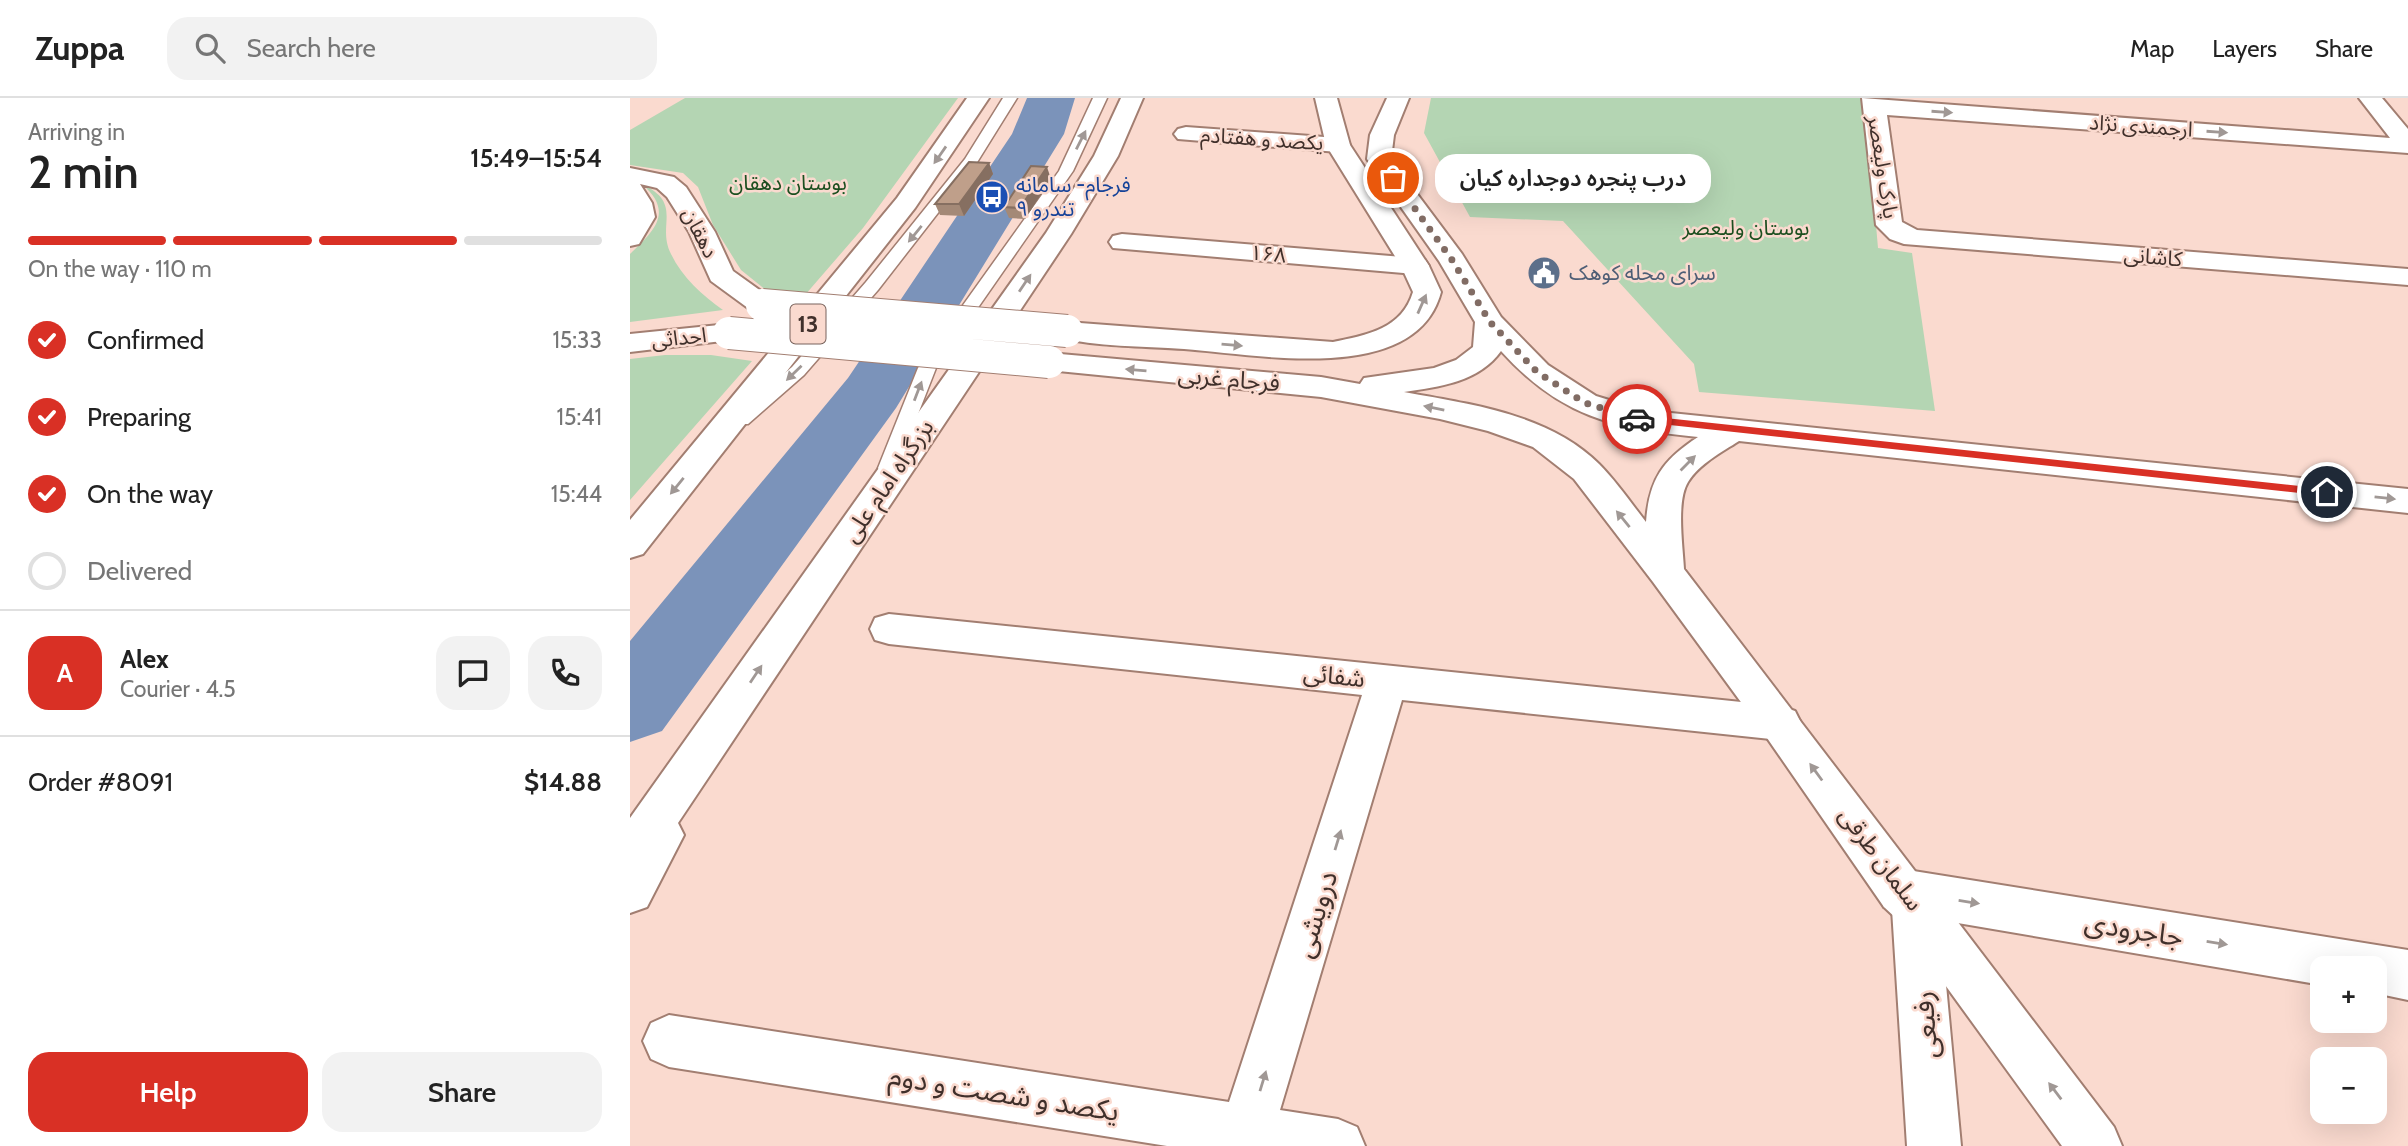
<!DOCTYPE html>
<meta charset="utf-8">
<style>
:root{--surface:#fff;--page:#f2f2f2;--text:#222;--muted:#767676;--line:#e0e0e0;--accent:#d93025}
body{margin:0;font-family:Cabin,"Noto Sans Arabic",sans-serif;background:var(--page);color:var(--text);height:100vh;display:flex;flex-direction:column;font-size:26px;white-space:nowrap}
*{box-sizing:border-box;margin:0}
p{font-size:23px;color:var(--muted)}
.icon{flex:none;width:38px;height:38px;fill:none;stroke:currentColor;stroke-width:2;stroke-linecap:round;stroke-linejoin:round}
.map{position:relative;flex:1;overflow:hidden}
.sheet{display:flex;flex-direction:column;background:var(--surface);width:630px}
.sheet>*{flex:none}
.buttons{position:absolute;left:1680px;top:858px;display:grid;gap:14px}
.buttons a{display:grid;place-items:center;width:77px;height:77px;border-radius:14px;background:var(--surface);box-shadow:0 7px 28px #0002;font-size:35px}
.pin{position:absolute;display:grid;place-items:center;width:60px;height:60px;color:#fff;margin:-30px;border:4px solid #fff;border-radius:50%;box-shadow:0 2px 7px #0007}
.courier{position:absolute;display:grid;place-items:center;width:70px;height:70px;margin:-35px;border:5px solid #d93025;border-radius:50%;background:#fff;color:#222;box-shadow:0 2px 9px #0007}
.bubble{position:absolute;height:49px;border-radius:21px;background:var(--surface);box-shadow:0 7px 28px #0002;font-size:23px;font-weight:600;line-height:49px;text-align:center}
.headline em{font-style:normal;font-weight:600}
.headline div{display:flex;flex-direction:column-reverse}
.headline{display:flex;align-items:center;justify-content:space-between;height:119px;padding:0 28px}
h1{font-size:46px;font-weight:600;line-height:52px}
.bar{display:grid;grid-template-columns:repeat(4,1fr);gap:10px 7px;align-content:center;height:84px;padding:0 28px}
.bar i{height:9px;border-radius:5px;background:var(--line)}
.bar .active{background:var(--accent)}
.bar p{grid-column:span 4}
.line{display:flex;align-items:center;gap:18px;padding:0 28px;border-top:2px solid var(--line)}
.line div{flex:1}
.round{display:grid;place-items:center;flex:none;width:74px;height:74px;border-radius:21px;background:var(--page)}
ol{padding:0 28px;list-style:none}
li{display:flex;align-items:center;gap:21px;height:77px}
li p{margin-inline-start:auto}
li .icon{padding:7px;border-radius:50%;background:var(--accent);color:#fff;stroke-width:4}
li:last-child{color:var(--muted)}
li i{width:38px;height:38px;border:4px solid var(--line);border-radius:50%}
.cta{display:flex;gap:14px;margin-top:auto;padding:14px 28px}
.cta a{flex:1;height:80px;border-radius:21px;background:var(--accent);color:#fff;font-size:28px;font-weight:600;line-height:80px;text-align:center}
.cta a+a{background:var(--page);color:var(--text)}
header{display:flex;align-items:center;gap:42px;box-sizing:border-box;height:98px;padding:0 35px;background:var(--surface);border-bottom:2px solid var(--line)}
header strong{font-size:33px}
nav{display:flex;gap:38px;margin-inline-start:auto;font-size:24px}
.search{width:490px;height:63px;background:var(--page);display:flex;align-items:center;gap:18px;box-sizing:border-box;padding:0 24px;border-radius:21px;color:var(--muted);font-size:26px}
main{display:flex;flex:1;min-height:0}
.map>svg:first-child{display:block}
</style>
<header>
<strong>Zuppa</strong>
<div class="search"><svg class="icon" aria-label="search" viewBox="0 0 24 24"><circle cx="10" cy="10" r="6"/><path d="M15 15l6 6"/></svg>Search here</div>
<nav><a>Map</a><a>Layers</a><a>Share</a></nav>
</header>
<main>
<section class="sheet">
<div class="headline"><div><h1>2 min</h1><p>Arriving in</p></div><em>15:49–15:54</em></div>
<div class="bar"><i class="active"></i><i class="active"></i><i class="active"></i><i></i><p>On the way · 110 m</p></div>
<ol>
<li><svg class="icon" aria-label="check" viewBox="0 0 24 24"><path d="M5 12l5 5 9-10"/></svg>Confirmed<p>15:33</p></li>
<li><svg class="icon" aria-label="check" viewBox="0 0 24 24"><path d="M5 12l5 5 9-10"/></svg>Preparing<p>15:41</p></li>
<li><svg class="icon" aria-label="check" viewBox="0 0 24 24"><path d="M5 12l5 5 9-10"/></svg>On the way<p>15:44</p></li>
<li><i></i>Delivered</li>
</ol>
<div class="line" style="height:126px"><b class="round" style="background:var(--accent);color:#fff">A</b><div><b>Alex</b><p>Courier · 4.5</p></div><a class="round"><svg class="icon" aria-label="chat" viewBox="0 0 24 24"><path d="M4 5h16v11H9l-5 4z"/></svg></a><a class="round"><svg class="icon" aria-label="phone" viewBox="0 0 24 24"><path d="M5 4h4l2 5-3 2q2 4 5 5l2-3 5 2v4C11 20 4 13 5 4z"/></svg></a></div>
<div class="line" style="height:91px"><div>Order #8091</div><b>$14.88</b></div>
<div class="cta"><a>Help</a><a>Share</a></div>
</section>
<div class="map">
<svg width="1778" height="1048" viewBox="0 0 1778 1048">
<rect width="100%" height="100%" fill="#fadacf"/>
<path fill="#b4d5b3" d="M55,0H328L233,130L175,197L137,193L111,172L83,127L68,89L53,75L0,67V32Z
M801,0H1235L1248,150L1282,155L1305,313L1069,294L1064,266L933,123L840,119L794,35Z
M12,86C54,106 26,127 41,156C52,179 73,198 93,212L0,224V156C25,132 44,114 12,86Z
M35,257H81L122,263L0,402V261Z"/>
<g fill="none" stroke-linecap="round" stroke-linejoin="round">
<path fill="#7b93ba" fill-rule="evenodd" d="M397,0H445L434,36L266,310L32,633L0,644V543L218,280L382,36Z"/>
<defs>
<path id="service" d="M373,0H387L346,66L248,192L174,277L118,326H104L101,322L104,318L162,269L236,184L335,61Z
M463,0H477L443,73L306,270L265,375H251L248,370L288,270L429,73Z"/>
<path id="minor" d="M1232,0L1760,40L1729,0H1752L1778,31V55L1257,17L1272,124L1287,132L1778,171V187L1274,146L1260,141L1246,127Z
M556,29L708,40L716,42L720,47L716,52L708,54L548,41L544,36L548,31Z
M492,136L785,160L795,162L799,168L795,174L785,176L483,150L479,144L483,138Z
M259,516L1150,608L1165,613L1171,625L1165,637L1150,642L772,602L650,1012L708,1021L727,1029L735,1048H537L39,969L21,961L13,943L21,925L39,917L599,1004L732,597L259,546L245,542L240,531L245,520Z
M1271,771L1778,852V902L1745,895V870H1692V887L1310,822L1331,1048H1277L1262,811L1254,809L1248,793L1254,777Z"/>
<path id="secondary" d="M685,0H707L720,47L799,168L811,194C786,289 625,256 554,251C512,248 467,249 427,239L422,233L427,227L437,224L703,244C737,237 772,231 783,194L771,168L696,47Z
M757,0H779L764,37L761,61L832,156L871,219L918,267L966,298L1012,312L1778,391V415L1109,343C1092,354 1069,366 1058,384C1046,403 1053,449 1054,471L1288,777L1302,790L1484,1029L1492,1048H1432L1268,822L1254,809L1135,637L1023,484L944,381L903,349L858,333L810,321L691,299L408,271L404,264L408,257L419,255L691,279L730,286L734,280L804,270L826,262L843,249L845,224L809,163L737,61L740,37ZM871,253C931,319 982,330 1068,339C1033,362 1019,381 1016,424C1001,405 986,383 969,366C919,316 840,306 774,294C809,289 849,284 871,253Z
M0,70L44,79L56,89L85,134L103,173L142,201L146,207L142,213L132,216L122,213L81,183L59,134L37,99L27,90L10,86L22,105L25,119L9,146L0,148Z
M99,226L109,229L114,235L109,241L0,254V236Z"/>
<path id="trunk" d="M337,0H359L285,110L13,456L0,460V422L267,100Z
M491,0H513L488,58L441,136L48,725L54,737L17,809L0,815V720L416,135L464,58Z"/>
</defs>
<use href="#service" stroke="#a27e71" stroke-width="3"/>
<use href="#minor" stroke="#a27e71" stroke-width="4"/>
<use href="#secondary" stroke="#a27e71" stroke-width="4"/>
<use href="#trunk" stroke="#a27e71" stroke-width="4"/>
<use href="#service" fill="#fff" fill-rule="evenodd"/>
<use href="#minor" fill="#fff" fill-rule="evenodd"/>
<use href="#secondary" fill="#fff" fill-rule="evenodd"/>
<use href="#trunk" fill="#fff" fill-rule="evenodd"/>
<defs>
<path id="secondary-bridge" d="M132,207L437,233
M99,235L419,264"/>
</defs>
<use href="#secondary-bridge" stroke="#a27e71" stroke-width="34" stroke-linecap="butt"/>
<use href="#secondary-bridge" stroke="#fff" stroke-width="32"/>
</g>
<path fill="#a48977" d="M359,65L363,76L334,118L310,117L305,106Z
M421,81L395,121L379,120L374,109Z"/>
<path fill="#866f61" d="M359,65L363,76L334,118L329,106Z
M417,69L421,81L395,121L390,110Z"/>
<path fill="#bf9f8a" stroke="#866f61" stroke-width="2" d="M339,64L359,65L329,106H305Z
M401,68L417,69L390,110L374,109Z"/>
<defs><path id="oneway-solid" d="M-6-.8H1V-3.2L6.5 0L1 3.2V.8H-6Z" transform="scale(1.75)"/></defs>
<g fill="#a09895">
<use href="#oneway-solid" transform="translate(1312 14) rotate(4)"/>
<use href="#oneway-solid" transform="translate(1587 34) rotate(4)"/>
<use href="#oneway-solid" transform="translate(451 42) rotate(-63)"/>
<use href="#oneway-solid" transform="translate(310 57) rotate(125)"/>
<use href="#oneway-solid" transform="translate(285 136) rotate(129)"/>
<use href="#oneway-solid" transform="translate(395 185) rotate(-56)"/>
<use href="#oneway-solid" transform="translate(792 206) rotate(-66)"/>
<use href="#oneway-solid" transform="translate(602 247) rotate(5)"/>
<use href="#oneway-solid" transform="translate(506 272) rotate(-175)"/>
<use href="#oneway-solid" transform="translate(164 275) rotate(136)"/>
<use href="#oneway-solid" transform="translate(288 293) rotate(-69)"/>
<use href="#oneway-solid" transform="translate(804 310) rotate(-169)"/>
<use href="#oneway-solid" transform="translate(1058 365) rotate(-45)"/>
<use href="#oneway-solid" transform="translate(47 388) rotate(129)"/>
<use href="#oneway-solid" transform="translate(1755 400) rotate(6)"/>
<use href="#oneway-solid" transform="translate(993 421) rotate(-129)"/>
<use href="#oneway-solid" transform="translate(126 576) rotate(-56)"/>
<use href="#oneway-solid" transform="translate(1186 674) rotate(-126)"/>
<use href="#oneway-solid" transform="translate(708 742) rotate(-73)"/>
<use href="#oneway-solid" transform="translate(1339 804) rotate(9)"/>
<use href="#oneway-solid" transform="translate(1587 845) rotate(9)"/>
<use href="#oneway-solid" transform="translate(633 983) rotate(-73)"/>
<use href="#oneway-solid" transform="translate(1425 993) rotate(-127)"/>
</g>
<path fill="#d93025" d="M1007,317L1697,391L1702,394L1697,398L1003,323L1002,321Z"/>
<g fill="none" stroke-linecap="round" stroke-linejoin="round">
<path stroke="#816c64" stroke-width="7" stroke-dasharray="0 12.6" d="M763,80L822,162L860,224L907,274L955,305L1007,321"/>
</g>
<defs>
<symbol id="bus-disc" viewBox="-11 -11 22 22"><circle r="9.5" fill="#1a4fb4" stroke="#fadacf"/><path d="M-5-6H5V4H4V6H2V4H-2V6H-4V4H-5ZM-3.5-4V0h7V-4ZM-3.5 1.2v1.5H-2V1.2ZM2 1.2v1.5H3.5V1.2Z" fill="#fff"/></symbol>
<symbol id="civic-disc" viewBox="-11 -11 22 22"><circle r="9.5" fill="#5c6f8a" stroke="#fadacf"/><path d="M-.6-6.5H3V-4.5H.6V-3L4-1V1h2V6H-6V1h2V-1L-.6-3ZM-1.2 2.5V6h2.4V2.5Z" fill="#fff"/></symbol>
</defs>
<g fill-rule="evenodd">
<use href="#bus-disc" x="343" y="80" width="38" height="38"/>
<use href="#civic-disc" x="895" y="156" width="38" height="38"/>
</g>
<g text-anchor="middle" stroke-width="5" stroke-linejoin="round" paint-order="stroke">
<g font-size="21" fill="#40302b" stroke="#fadacf">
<text transform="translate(1511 28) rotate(4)" y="7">ارجمندی نژاد</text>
<text transform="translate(632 41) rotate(4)" y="7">یکصد و هفتادم</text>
<text transform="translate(1253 69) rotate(81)" y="7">پارک ولیعصر</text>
<text transform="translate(70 135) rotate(63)" y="7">دهقان</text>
<text transform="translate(638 156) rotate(5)" y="7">۱۶۸</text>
<text transform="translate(1523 159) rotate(5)" y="7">کاشانی</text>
<text transform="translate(49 240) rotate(-6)" y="7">احداثی</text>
</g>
<g font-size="21" fill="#1c4f1f" stroke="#fadacf">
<text x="158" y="92">بوستان دهقان</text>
<text x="1116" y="137">بوستان ولیعصر</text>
</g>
<g font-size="21" fill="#164399" stroke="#fadacf" text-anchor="start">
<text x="386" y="94">فرجام- سامانه<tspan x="386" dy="24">۹ تندرو</tspan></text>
</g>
<g font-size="21" fill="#4e5e75" stroke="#fadacf" text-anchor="start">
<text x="939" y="182">سرای محله کوهک</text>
</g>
<rect fill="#fadacf" stroke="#78635c" stroke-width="2" x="160.5" y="206.5" width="35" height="39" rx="5"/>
<g font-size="23" font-weight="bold" fill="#40302b">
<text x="178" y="234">13</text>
</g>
<g font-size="24" fill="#40302b" stroke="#fadacf">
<text transform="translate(599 281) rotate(5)" y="8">فرجام غربی</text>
<text transform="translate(258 383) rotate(-56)" y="8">بزرگراه امام علی</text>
<text transform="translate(704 578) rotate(6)" y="8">شفائی</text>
<text transform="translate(1251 761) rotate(53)" y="8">سلمان طرقی</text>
</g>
<g font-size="28" fill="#40302b" stroke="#fadacf">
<text transform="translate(685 816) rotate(-73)" y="10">درویشی</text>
<text transform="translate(1504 831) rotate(9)" y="10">جاجرودی</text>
<text transform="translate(1295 927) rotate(-95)" y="10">رفیعی</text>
<text transform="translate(374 995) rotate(9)" y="10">یکصد و شصت و دوم</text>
</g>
</g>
</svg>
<div class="buttons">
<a>+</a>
<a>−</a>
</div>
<div class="pin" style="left:763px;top:80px;background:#ea580c"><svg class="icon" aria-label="bag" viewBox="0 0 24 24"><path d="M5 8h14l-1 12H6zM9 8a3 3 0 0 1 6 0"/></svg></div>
<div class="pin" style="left:1697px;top:394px;background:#1f2937"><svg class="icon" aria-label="home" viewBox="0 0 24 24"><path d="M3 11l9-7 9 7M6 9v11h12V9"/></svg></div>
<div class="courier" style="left:1007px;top:321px"><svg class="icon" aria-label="car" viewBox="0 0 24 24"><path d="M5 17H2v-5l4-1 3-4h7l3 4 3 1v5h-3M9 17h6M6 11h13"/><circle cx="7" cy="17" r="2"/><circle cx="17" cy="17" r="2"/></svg></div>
<div class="bubble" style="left:805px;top:56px;width:276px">درب پنجره دوجداره کیان</div>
</div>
</main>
